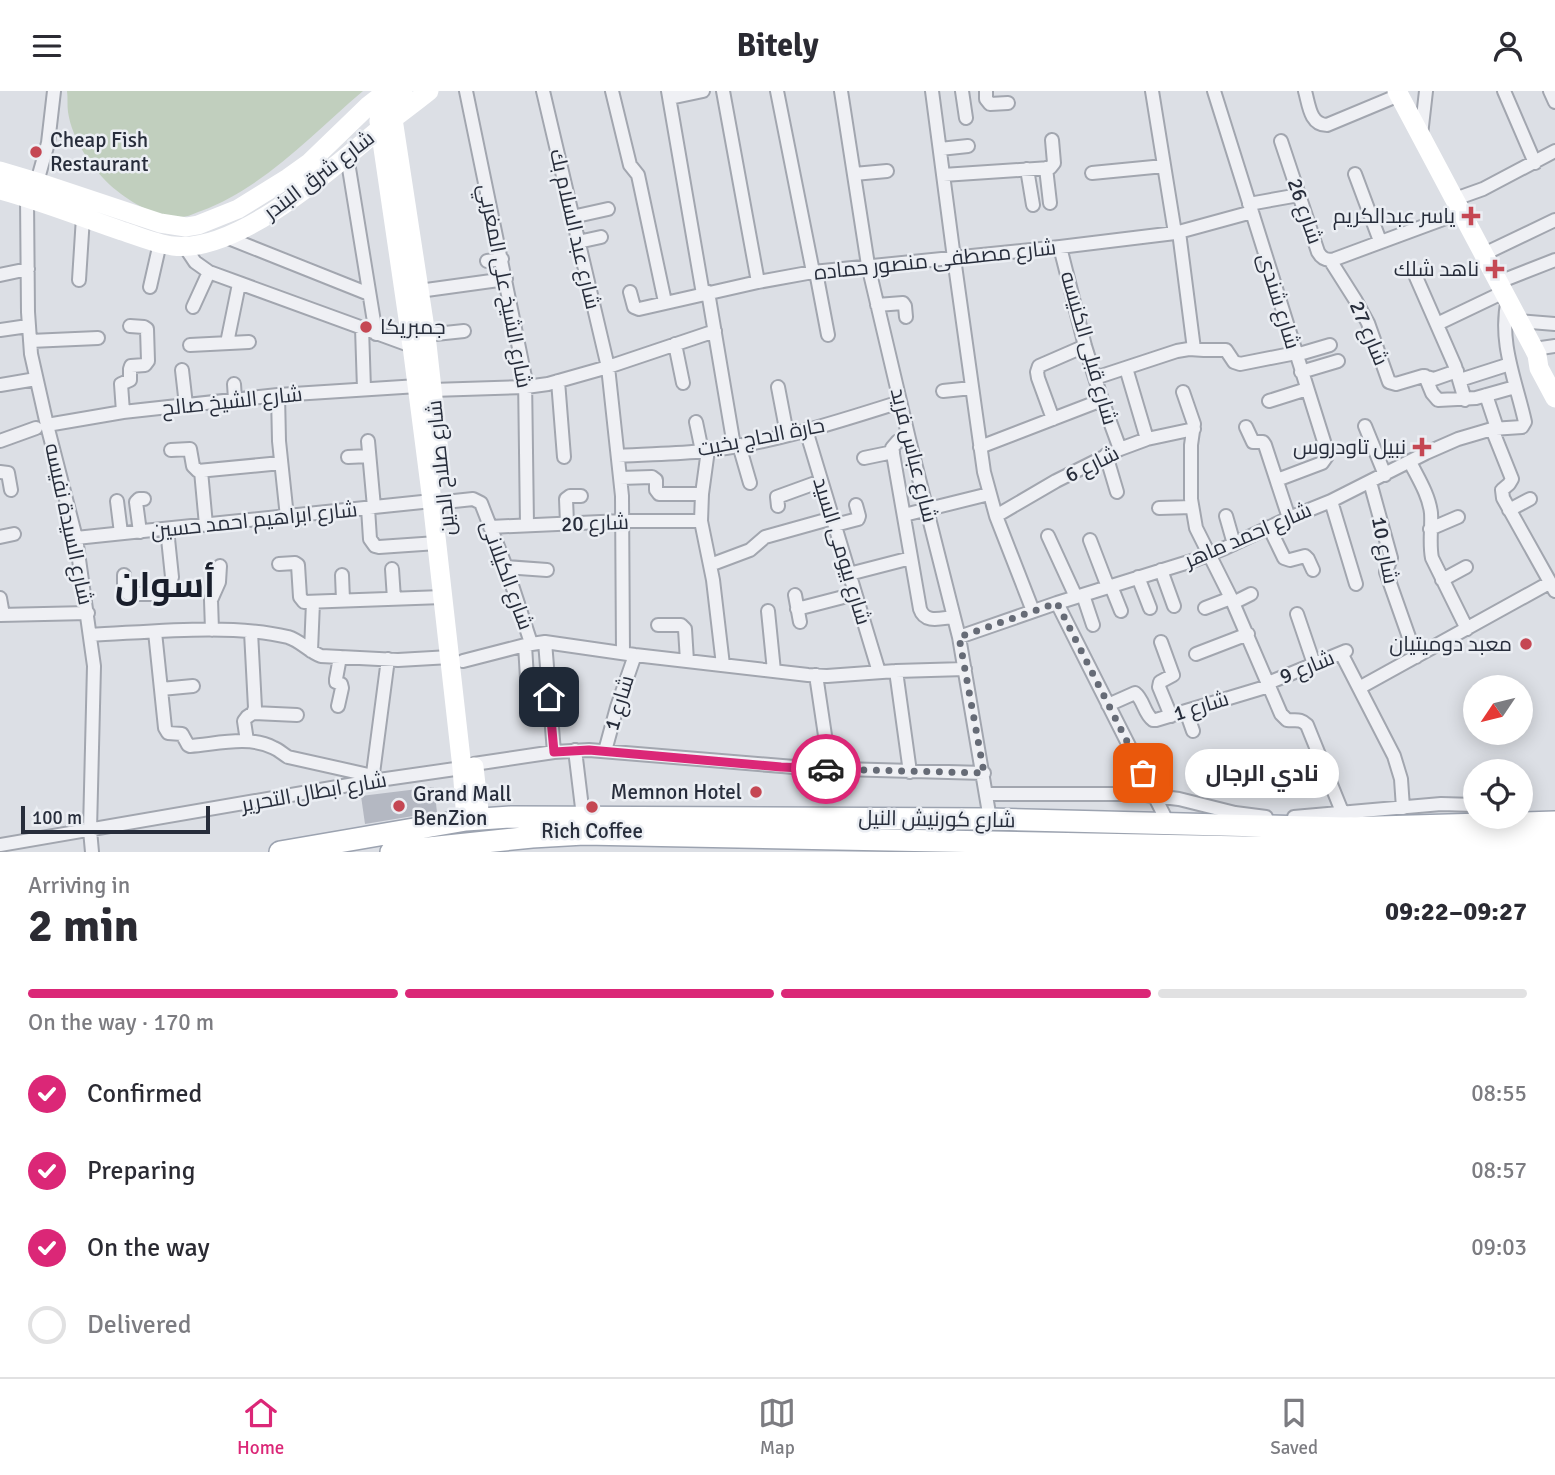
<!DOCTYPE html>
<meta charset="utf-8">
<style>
:root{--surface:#fff;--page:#f2f2f3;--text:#2b2b33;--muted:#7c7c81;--line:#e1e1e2;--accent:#db2777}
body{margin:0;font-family:Signika,Cairo,sans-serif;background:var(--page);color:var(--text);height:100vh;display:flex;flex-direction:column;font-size:26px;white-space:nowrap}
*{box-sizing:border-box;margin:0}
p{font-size:23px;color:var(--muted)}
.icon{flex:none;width:38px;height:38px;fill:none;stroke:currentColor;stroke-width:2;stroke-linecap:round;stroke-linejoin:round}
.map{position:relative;height:761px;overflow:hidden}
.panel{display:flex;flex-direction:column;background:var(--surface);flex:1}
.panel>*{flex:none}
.needle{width:46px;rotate:235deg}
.tools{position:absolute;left:1463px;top:584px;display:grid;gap:14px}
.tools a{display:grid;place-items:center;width:70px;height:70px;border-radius:50%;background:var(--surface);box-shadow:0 4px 18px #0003;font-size:35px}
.scale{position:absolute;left:21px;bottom:18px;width:189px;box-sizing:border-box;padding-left:7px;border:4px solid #272d3b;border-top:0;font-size:19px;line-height:24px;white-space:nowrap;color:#272d3b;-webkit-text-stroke:5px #ebeef3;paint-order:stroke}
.pin{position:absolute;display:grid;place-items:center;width:60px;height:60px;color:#fff;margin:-30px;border-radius:14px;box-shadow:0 4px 10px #0006}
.courier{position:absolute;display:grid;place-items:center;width:70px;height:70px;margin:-35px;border:5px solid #db2777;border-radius:50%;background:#fff;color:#222;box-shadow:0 2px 9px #0007}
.bubble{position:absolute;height:49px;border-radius:24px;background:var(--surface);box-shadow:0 4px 18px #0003;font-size:23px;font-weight:700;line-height:49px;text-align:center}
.headline em{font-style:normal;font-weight:700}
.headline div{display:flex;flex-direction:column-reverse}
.headline{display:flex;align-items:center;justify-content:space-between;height:119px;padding:0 28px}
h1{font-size:46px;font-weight:700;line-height:52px}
.bar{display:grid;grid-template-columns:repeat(4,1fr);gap:10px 7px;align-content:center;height:84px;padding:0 28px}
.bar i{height:9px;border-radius:5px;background:var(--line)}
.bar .on{background:var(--accent)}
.bar p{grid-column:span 4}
ol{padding:0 28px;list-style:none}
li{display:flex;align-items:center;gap:21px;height:77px}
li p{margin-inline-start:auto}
li .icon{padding:7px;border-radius:50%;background:var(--accent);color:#fff;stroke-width:4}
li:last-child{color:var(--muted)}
li i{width:38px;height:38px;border:4px solid var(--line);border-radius:50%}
header{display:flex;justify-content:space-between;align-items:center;height:91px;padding:0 28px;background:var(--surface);font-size:32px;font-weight:700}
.menu{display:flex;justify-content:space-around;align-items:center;height:98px;border-top:2px solid var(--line);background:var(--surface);font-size:19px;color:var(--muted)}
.menu a{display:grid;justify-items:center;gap:4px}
.menu .on{color:var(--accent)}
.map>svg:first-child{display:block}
</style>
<header><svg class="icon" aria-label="menu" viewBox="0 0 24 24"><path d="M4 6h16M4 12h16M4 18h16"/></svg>Bitely<svg class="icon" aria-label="person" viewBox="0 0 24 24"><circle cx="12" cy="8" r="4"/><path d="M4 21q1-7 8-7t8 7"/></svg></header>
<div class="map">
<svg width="1555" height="761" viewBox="0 0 1555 761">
<rect width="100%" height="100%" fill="#dcdfe5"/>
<path fill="#c1cfbe" d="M67,0H363C312,43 265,96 201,120C195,122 188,126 181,126C155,127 128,110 110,94C91,76 72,48 68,21C67,14 68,7 67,0Z"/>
<path fill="#b4b8c2" d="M434,696L437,721L365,733L361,705Z"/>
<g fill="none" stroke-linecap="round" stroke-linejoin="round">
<defs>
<path id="street" d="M466,0L525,286L527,434
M543,0L608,276L622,405L623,562
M612,0L630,74L638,84L665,211
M668,0L703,203
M723,0L758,191
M777,0L813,181
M841,0L868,174L909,348L959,546L990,728
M932,0L954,167L984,381L996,425L1033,520
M962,0L966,27
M986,0V8L990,13L1008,12
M1152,0L1175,142
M1214,0L1327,360V365L1322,372L1277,389
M1305,0C1309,14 1310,34 1327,34L1399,4
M1504,0L1535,72
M1550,0L1555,11
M670,7L703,0
M1421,44L1426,0
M1281,50L1318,161C1322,168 1327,170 1335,168L1462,121
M940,58L968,55
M347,65L376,243
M1046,77L1050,112
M1027,78L1033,114
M1092,82L1164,75
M854,83L887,80
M1355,83L1380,150
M943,84L1050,77L1054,72L1052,49
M37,91L48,52L54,0
M27,107L28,221L31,263L47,334L76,447L94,575L90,739L92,761
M1455,108L1483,98L1555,60
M1249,113L1299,104
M572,126L608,118
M1179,141L1194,258
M226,146L369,203
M578,151L601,146
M185,156L195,171L209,181L412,255
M1060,156L1085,255L1102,309L1120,358
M1484,163L1555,129
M1330,169L1356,210L1368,232L1389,291L1396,293L1423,285L1434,288L1457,280
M487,170L502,168
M816,181L828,244
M0,184L28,178
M1416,186L1455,275L1465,309
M79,189L83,126
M1499,191L1555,169
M150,196L160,152
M419,200L506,188
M630,201L634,216L639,218L758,191L813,181L1060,156L1175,142L1252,121
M708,201L734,355
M877,214L903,212L905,215L906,226
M193,216L209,181
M1519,230L1555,233
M1437,233L1504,201
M362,237L364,298
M0,239L28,235
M426,244L464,240
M30,250L98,247
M227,252L239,193
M675,253L683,292
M190,254L249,251
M1534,258L1555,255
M1296,264L1330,254
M1126,277L1147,348
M182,279L186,314
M1301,281L1338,270
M1425,285L1432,302L1438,309L1476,307L1515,296
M1095,287L1177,260L1189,258L1204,259H1226L1234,271L1240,273L1296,262
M1460,289L1510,273
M558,290L564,366
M234,293L235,308
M0,294L36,288
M778,296L787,343
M432,299L526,296L548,293L608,276L715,240
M943,300L972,297
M1183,301L1194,333L1191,354V408L1196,437L1231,507L1281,623L1287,629C1296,630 1300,627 1307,634L1343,723
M278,304L279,350L287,426
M1486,304L1497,337
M1269,310L1307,298
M123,321L121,293L130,289V278L131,275L145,274L148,270L147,238L144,236L130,235
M1053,328L1038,287L1037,281L1039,275L1085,255
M696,331L702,360
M47,334L123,321L278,304L418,295
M1365,335L1385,384
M1246,336L1253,351H1263L1265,354L1289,427
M1492,338L1512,388L1509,393L1502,399L1503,407L1555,500
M806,339L879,581
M909,348L898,350L892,357L920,518C925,533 941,527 954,526
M0,350L36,337
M368,350L374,416
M739,354L750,392
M980,356L1102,309
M171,359L190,358L193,375L198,380L281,372
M708,359L702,403L701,430L713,489L723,574
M1106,364L1117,401
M618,365C647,363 676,363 705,360C772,352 837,331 900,311
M348,366L369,365
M864,367L893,361
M1410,371C1418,387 1429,404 1431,422C1432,437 1429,452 1432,467L1467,538
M201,380L206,434
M0,381L8,382L11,399
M620,387L652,386L656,389V399L659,403H702
M1370,391L1391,467L1386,481L1416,566
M117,410L121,442
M1331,410L1356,493
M445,411L473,408L481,412L506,476L531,552
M778,415L777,406L821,390
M368,417L370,448L375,455L379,456L437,452
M1159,417L1192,416
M1509,419L1530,408
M904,424L989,403
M996,425L1056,390L1120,358L1147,348L1194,338
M1226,425L1234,453
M567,432L566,408L570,405H581
M835,434L858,428L859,425L856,414
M490,436L623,430H701
M1269,436L1284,467L1290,469L1305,465L1308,468L1313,479
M1430,438L1458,426
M140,441L136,411L139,408H144
M1048,445L1076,506
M0,446L14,443
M76,447L432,410
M1090,449L1108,496
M279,473L295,472L298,474L300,506L304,511L443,506
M710,474L750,459L765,446L833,427
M506,476L547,479
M392,478L394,508
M1161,479L1174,515
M849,483L911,467
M124,484V497L128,503H158L168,497L172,486L167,438
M342,484L343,509
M1138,486L1150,517
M1442,489L1466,476
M1111,495L1121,520
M795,504L800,531
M1083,504L1093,534
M0,507L3,524
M1057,512L1169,734
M1233,512L1251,503
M1205,517L1231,507
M797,518L855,503
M768,520L774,580
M1297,523L1314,573
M0,524L88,522
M658,534H681L685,538L687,570
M212,539L211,509L219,491L220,475
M155,541L165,637L168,642L182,643L188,654L190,655C217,653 249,644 274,657C279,659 283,663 288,666L373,685
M90,544C152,541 228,532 288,546C301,550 308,560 321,565L398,569L450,566
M959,546L1057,512L1195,469L1225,457L1289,427L1331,410L1426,362L1458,348L1492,338L1522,336L1525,331C1516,290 1498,251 1508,208
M545,551L554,661
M1161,551L1173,584L1160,591L1159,596L1171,625
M525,554L528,604
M311,560L313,511
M1341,562L1394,665L1401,688L1403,717
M1196,563L1248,543
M463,570L525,554L545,551L635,564L808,584L827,585L896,580L965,578
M896,580L910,681
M816,584L830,678
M1268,592L1346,560
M1359,597L1549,492
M161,598L193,595
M1108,614L1135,602C1144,609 1144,623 1153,629H1156L1269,595
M338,615L342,597L341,593L336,591V588L340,566
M1186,620L1193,640
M253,622L297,624
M247,650L244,630L247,626L253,622L255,617L251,541
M575,659L583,725
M605,660L617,616L635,564
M474,673L554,661L589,659L806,677L984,682
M372,690L388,568
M986,703H1138L1179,708L1235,722L1266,726
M1294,726L1441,713L1475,714
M0,754L372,690L462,677"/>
<path id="primary" d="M280,761L466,729L511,726L990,728L1344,737L1555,731
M391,761L532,746L584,743L1245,756H1344L1555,751"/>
</defs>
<use href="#street" stroke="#a2a6af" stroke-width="16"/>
<use href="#primary" stroke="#9ca3b0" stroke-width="24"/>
<use href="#street" stroke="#eff0f4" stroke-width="12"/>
<path stroke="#fff" stroke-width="19" d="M403,0C392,9 380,14 379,30L412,255L432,410L462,677L466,729
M1397,0L1534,258L1537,264L1539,277L1555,307
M393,28L426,244L439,361
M0,80L37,91L160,132L186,136L198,134L238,118L288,87L309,72L368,15L386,1
M0,99C41,110 81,126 122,140C138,145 156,153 173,155C238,163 334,76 382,36C398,24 414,12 429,0
M474,676L480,728"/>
<use href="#primary" stroke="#fff" stroke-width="21"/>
</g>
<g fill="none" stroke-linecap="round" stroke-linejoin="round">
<path stroke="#666b76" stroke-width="7" stroke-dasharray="0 12.6" d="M826,678L984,682L959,546L1057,512L1143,682"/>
<path stroke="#db2777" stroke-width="9" d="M549,606L554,661L589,659L781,676L826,678"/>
</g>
<g fill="#c54753" stroke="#ebeef3" stroke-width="2.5">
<circle cx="36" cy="61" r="7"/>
<path d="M1467.5 114.5h7v7h7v7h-7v7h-7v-7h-7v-7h7z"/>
<path d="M1491.5 167.5h7v7h7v7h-7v7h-7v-7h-7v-7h7z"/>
<circle cx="366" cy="236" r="7"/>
<path d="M1418.5 345.5h7v7h7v7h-7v7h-7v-7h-7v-7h7z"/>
<circle cx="1526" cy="553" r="7"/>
<circle cx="756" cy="701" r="7"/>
<circle cx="399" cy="715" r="7"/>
<circle cx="592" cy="716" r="7"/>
</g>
<g text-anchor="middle" stroke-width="5" stroke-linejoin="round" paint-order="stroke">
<g font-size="21" fill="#272d3b" stroke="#ebeef3" text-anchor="end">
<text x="50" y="56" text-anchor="start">Cheap Fish<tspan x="50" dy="24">Restaurant</tspan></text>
<text x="1455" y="132">ياسر عبدالكريم</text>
<text x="1479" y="185">ناهد شلك</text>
<text x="380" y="243" text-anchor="start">جمبريكا</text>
<text x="1406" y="363">نبيل تاودروس</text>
<text x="1512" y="560">معبد دوميتيان</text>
<text x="742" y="708">Memnon Hotel</text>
<text x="413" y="710" text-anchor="start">Grand Mall<tspan x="413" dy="24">BenZion</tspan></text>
<text x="592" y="747" text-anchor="middle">Rich Coffee</text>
</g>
<g font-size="21" fill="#272d3b" stroke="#ebeef3">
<text transform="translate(319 84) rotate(-37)" y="7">شارع شرق البندر</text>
<text transform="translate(1305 120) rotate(71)" y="7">شارع 26</text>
<text transform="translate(575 138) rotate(77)" y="7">شارع عبد السلام بك</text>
<text transform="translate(935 169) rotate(-6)" y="7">شارع مصطفى منصور حماده</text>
<text transform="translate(505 195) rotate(79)" y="7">شارع الشيخ على المغربي</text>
<text transform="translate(1279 210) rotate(73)" y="7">شارع شندى</text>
<text transform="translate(1369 242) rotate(67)" y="7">شارع 27</text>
<text transform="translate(1089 257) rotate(74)" y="7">شارع قبلى الكنيسه</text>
<text transform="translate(232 310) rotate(-6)" y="7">شارع الشيخ صالح</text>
<text transform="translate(761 346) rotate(-11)" y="7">حارة الحاج بخيت</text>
<text transform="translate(914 364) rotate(76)" y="7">شارع عباس فريد</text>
<text transform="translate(1092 373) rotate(-26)" y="7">شارع 6</text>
<text transform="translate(441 377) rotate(-96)" y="7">شارع صلاح الدين</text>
<text transform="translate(254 429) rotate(-6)" y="7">شارع ابراهيم احمد حسين</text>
<text transform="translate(595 432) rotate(-2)" y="7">شارع 20</text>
<text transform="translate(69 433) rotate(78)" y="7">شارع السيدة نفيسه</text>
<text transform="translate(1248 444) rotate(-23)" y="7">شارع احمد ماهر</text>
<text transform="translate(1385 459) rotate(79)" y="7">شارع 10</text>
<text transform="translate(842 460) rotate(73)" y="7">شارع بيومى السيد</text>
<text transform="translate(507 484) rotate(70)" y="7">شارع الكيلانى</text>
<text transform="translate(1307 576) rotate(-22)" y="7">شارع 9</text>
<text transform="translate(619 612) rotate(-73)" y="7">شارع 1</text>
<text transform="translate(1201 615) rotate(-17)" y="7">شارع 1</text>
<text transform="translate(314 701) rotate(-10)" y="7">شارع ابطال التحرير</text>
<text transform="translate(937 728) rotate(1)" y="7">شارع كورنيش النيل</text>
</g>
<g font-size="35" font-weight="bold" fill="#191e2b" stroke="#ebeef3">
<text x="165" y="506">أسوان</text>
</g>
</g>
</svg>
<div class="tools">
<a><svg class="needle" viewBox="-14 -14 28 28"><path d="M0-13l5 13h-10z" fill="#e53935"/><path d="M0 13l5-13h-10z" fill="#7c7c81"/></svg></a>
<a><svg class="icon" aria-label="locate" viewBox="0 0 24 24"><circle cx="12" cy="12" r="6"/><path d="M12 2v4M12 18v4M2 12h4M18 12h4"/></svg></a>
</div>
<div class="scale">100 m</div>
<div class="pin" style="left:1143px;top:682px;background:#ea580c"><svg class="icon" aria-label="bag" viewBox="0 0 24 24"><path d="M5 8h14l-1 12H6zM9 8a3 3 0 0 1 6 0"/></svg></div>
<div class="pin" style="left:549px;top:606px;background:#1f2937"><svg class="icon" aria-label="home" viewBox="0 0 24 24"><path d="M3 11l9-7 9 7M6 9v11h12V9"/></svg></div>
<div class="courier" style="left:826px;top:678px"><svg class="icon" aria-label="car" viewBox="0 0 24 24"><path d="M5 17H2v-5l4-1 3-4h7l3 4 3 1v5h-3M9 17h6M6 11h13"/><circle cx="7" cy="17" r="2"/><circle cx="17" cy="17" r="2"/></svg></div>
<div class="bubble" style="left:1185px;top:658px;width:154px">نادي الرجال</div>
</div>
<section class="panel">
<div class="headline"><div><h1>2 min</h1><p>Arriving in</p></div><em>09:22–09:27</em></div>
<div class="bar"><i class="on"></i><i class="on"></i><i class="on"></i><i></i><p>On the way · 170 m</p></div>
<ol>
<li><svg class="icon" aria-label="check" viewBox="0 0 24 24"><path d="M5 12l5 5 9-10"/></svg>Confirmed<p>08:55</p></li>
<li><svg class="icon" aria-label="check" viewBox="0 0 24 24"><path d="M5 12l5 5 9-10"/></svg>Preparing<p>08:57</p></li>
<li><svg class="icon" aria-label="check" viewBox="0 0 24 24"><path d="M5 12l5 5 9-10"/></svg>On the way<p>09:03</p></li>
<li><i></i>Delivered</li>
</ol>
</section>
<nav class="menu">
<a class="on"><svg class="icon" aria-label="home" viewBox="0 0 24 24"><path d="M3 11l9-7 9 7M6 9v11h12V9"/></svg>Home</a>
<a><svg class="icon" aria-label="map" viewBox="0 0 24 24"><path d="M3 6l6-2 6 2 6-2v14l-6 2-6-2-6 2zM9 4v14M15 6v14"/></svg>Map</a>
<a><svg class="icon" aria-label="saved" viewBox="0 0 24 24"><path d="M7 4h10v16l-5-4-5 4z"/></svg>Saved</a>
</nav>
